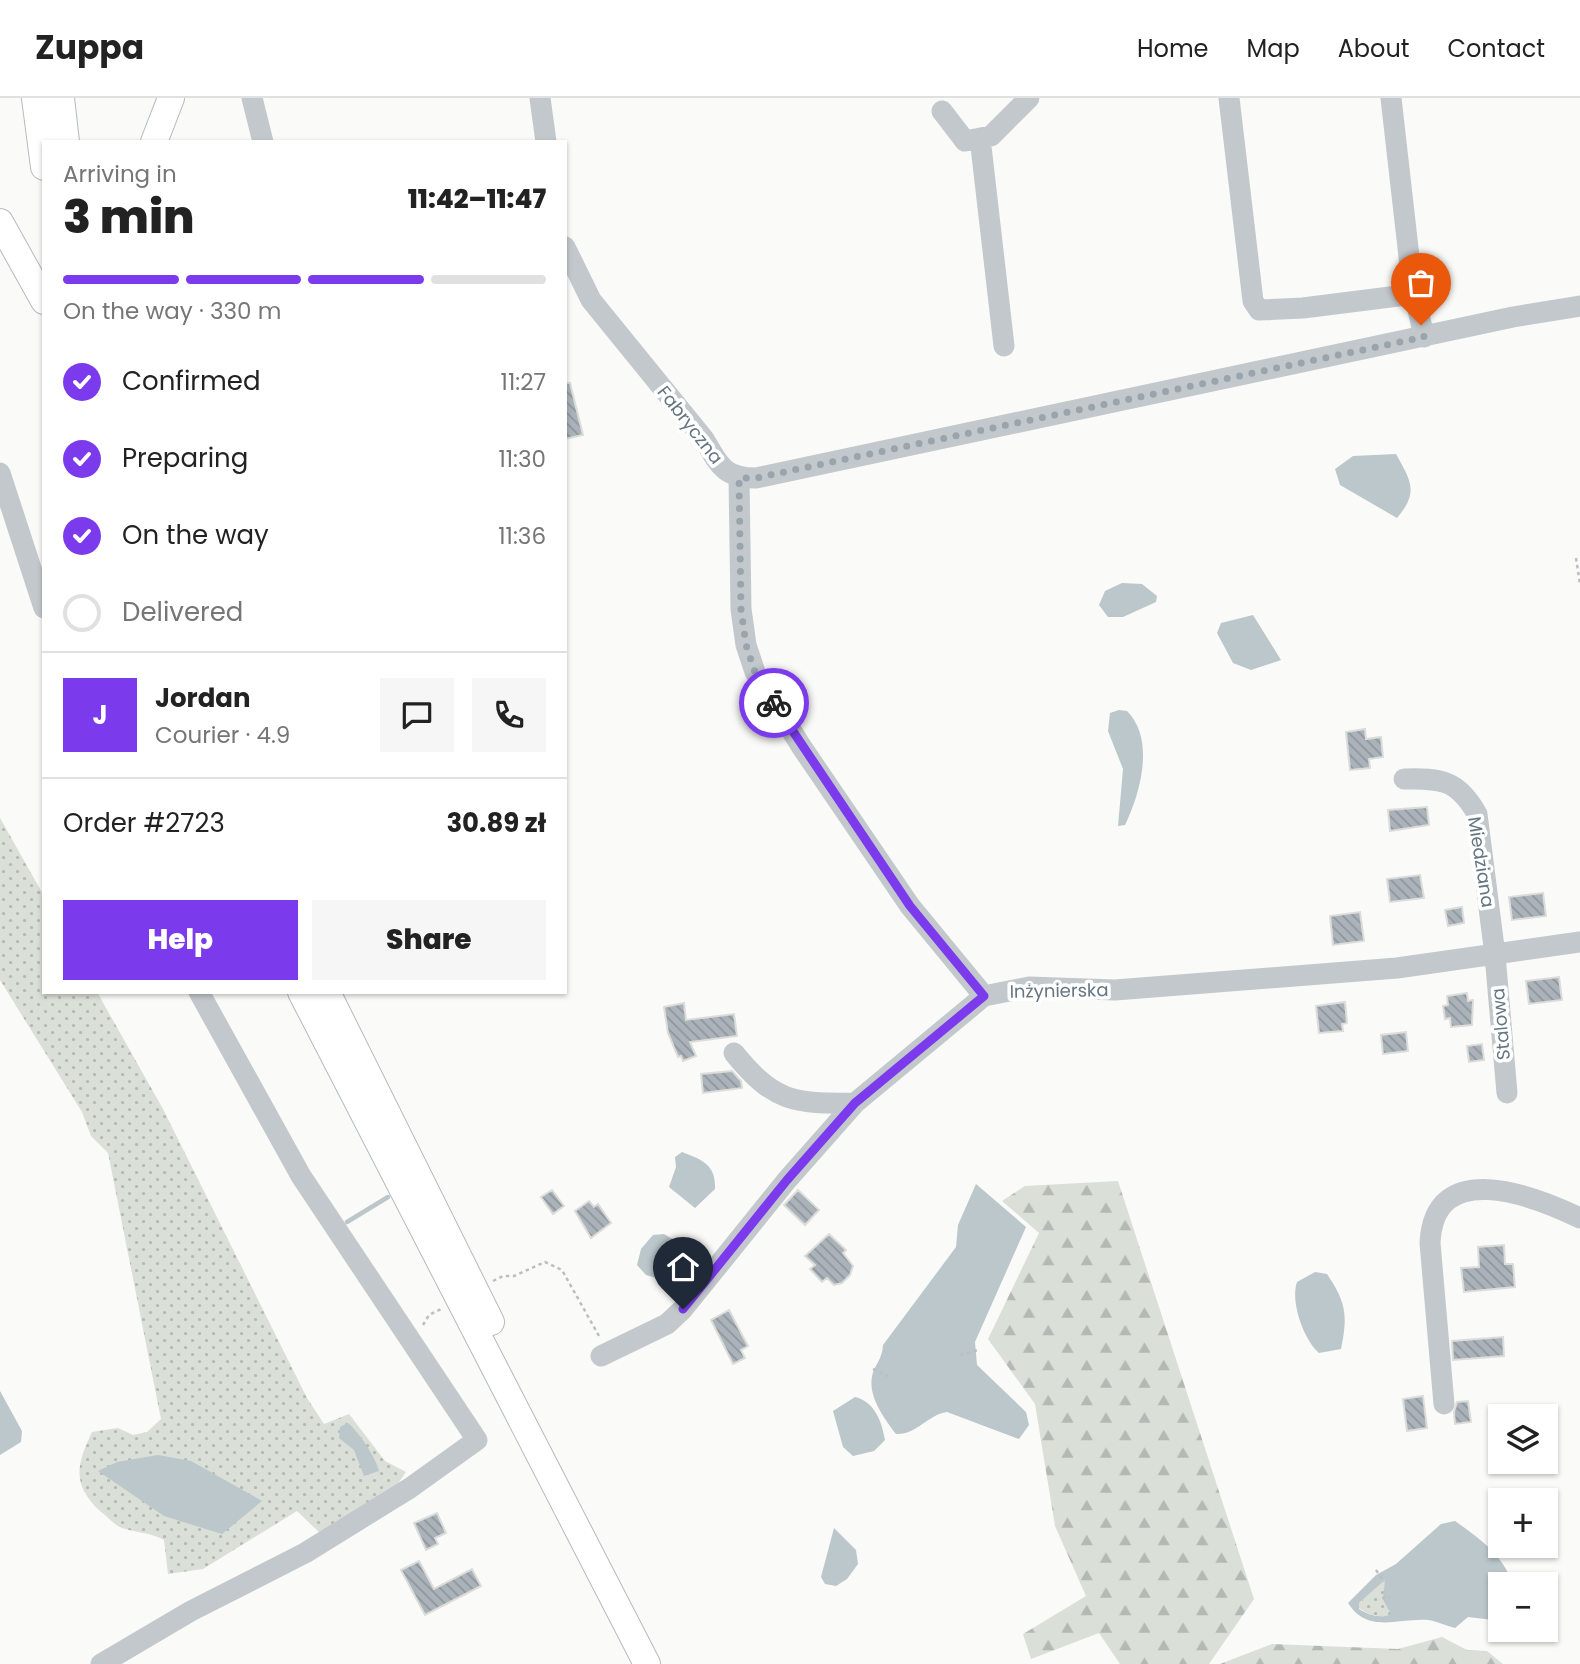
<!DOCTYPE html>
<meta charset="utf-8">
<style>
:root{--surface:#fff;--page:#f6f6f6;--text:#222;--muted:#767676;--line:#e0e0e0;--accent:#7c3aed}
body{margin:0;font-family:Poppins,sans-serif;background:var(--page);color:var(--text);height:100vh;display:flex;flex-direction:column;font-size:26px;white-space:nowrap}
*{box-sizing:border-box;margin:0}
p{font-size:23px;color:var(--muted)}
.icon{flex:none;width:38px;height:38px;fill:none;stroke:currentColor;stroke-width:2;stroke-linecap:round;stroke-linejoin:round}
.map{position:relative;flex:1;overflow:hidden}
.side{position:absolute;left:42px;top:42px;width:525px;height:854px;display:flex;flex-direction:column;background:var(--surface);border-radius:0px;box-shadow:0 2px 5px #0004}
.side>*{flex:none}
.tools{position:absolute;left:1488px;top:1306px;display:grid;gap:14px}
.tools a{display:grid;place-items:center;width:70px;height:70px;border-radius:0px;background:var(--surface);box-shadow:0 2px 5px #0004;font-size:35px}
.pin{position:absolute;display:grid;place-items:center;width:60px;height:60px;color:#fff;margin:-72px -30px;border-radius:50% 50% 50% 0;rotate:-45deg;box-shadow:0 0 7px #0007}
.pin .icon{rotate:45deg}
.courier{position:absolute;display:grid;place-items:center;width:70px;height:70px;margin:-35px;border:5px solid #7c3aed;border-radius:50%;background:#fff;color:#222;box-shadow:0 2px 9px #0007}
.headline em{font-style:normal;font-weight:800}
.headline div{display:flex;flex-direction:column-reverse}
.headline{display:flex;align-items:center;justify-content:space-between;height:119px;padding:0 21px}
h1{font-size:46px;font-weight:800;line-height:52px}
.bar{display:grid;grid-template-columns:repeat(4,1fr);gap:10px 7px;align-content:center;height:84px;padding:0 21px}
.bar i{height:9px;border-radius:5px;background:var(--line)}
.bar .current{background:var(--accent)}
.bar p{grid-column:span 4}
.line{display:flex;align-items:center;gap:18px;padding:0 21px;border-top:2px solid var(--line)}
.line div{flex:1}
.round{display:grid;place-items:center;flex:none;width:74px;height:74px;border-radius:0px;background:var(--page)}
ol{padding:0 21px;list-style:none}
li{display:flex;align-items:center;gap:21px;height:77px}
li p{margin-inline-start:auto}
li .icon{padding:7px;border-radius:50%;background:var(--accent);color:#fff;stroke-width:4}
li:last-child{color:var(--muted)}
li i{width:38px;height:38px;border:4px solid var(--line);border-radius:50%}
.action{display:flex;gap:14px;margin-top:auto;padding:14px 21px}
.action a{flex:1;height:80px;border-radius:0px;background:var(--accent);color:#fff;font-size:28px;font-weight:800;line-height:80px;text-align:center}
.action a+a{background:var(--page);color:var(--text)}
header{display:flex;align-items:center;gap:42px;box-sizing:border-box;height:98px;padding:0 35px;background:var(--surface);border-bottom:2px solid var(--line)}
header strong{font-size:33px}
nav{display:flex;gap:38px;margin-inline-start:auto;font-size:24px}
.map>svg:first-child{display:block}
</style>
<header>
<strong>Zuppa</strong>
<nav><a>Home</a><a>Map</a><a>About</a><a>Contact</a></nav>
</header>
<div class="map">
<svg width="1580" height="1566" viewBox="0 0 1580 1566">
<defs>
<pattern id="grass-dots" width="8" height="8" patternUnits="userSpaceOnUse" patternTransform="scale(1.75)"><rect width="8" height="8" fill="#dadfd7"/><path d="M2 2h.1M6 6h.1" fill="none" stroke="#b4b9b4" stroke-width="1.8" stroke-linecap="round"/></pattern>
<pattern id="forest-firs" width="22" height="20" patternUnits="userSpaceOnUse" patternTransform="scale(1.75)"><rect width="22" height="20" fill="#dadfd7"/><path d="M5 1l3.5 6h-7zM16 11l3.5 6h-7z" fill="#b4b9b4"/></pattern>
<pattern id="building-back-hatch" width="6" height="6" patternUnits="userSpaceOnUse" patternTransform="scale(1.75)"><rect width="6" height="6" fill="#aab3b9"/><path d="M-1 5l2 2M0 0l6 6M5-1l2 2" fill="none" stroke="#8e969c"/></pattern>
</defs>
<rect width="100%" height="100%" fill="#fafaf8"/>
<path fill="url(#grass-dots)" d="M0,720L44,798V894H97L163,1011L307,1300L324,1326L349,1316L385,1363L406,1374L397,1387L321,1436L297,1413L203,1471L168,1476L164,1442C150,1434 136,1435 122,1430C114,1427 107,1418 100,1413C71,1386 77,1366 92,1334L118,1330L133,1337L147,1334L161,1321L108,1055L91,1038L82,1014L0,882Z
M1385,1482H1388L1383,1502L1392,1516C1381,1521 1368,1517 1359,1510V1505Z"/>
<path fill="url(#forest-firs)" d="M1118,1083L1254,1501L1209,1566H1120L1099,1535L1031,1561L1023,1536L1086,1498L1055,1428L1035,1306L988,1241L1039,1135L1002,1103L1025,1088Z
M1442,1539L1467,1552L1487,1553L1503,1566H1220L1272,1546L1398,1551Z"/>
<path fill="#bbc7cb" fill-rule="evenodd" d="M1396,356C1411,383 1419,394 1397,420L1340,387L1335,371L1353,358Z
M1122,485L1142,486L1157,498L1156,504L1123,519H1108L1099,507L1105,493Z
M1253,517L1281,562L1251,572L1233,565L1217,535L1221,525Z
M1119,612L1127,613C1155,641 1141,694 1125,727L1118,728L1123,671L1108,633L1110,615Z
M682,1054C703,1062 716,1067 715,1091L695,1110L669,1089L676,1069L675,1059Z
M976,1086L1026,1129L975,1244L977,1267L1026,1314L1029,1327L1019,1341L947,1314C927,1317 917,1337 896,1336C885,1321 868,1299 872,1279C874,1267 882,1263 883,1247L956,1149L958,1127Z
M664,1136L674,1142L681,1159L656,1180L646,1177L637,1167L641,1151L653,1137Z
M1315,1174L1327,1176C1346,1204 1348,1217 1341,1251L1319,1255C1304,1242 1290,1204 1297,1184Z
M0,1293L22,1333L21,1344L0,1357Z
M855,1299C875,1304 882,1324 885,1342L874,1353L853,1358L843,1349L833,1313Z
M348,1325C359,1334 376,1360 379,1373L364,1378L354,1352L339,1340L340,1329Z
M158,1357L191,1363L262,1403L222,1436L164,1418L98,1373L117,1364Z
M1455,1423C1479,1440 1503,1457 1513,1486H1500V1518L1493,1522L1468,1519L1455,1530C1446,1528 1437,1523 1428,1522C1396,1520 1368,1536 1348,1505L1376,1477L1396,1466L1441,1426ZM1385,1482L1383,1502L1391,1516C1381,1521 1368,1517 1359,1511V1505Z
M834,1430L856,1452L858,1466L847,1481L836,1488L825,1486L821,1479Z"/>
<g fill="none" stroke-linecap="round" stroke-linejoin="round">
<path stroke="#bbc7cb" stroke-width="4.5" d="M347,1124L388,1099"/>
</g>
<path fill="url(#building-back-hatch)" stroke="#dcdcda" stroke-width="2" d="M565,285H570L583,337L565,341Z
M1365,631L1366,641L1381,639L1383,659L1369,661L1370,670L1350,672L1346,634Z
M1427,709L1429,727L1390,733L1388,712Z
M1420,777L1424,800L1390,804L1387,781Z
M1543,795L1546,818L1512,822L1509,799Z
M1462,809L1464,825L1448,828L1445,812Z
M1360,814L1364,843L1333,847L1330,818Z
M1559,879L1562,902L1529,906L1526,883Z
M1467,895L1468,903L1473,902L1472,927L1451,929L1450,920L1445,921L1443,908L1448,907L1447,898Z
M1345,904L1347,925L1342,926L1343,933L1319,935L1316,908Z
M684,905L686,922L734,916L737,938L690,944L696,958L683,963L681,958L678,959L668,935L664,909Z
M1406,934L1408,953L1383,956L1381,937Z
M1482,946L1484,962L1469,964L1467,948Z
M732,973L741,983L742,990L703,995L701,976Z
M552,1092L564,1108L553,1116L541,1099Z
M798,1092L819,1112L805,1127L784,1107Z
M589,1103L594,1109L598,1106L611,1125L591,1140L575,1113Z
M829,1136L846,1152L843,1155L853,1168L850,1177L842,1185L834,1187L827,1180L822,1184L810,1171L815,1167L805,1158Z
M1504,1147L1505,1166H1513L1515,1189L1464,1194L1461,1170L1479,1169L1478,1149Z
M729,1212L748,1248L741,1252L745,1260L733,1266L711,1222Z
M1503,1239L1504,1258L1453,1262L1452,1243Z
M1423,1298L1427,1330L1407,1333L1403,1301Z
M1468,1303L1471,1324L1455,1326L1454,1314L1457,1304Z
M437,1415L446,1435L435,1440L438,1446L426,1452L414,1425Z
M419,1463L434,1491L472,1471L481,1488L425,1517L401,1472Z"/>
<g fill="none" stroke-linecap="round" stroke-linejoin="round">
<defs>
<path id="major" d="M35,0L44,69
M61,0L66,44
M154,44L171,0
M0,124L44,203
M301,894L647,1566
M327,894L491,1224"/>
</defs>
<use href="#major" stroke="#b5babe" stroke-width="28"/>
<path stroke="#bbbfc2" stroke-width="2.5" stroke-dasharray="3.5 3.5" stroke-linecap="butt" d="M1576,460L1580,486
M493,1183L503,1178H514L545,1164L562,1172L599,1238
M423,1227L429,1217L441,1211
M960,1257L978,1252
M873,1271L890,1279
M1376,1472L1384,1484
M1382,1500L1390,1499
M1499,1504H1500"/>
<path stroke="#c3c8cc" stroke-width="21" d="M252,0L263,44
M540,0L546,44
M1229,0L1253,203L1259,212L1303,210L1414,196
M1391,0L1412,185L1424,239
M942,13L965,43L991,38L1029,0
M980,40L1004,248
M565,149L591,202L704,341C719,367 724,380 756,380L1513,219L1580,208
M0,375L44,510
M739,380L741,511L746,547L755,574L801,648L910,808L984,898
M1404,681C1441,680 1458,682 1477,716L1495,857L1507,995
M734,955C774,1004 793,1006 855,1005
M601,1258L667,1226L683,1211L787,1082L855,1005L984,898L1029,889L1115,892L1397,870L1580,844
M1444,1306L1430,1145C1434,1059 1532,1097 1580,1120
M101,1566L191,1513L305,1455L410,1390L477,1342L301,1078L199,894"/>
<use href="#major" stroke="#fff" stroke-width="26"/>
</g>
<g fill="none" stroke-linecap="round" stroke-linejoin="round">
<path stroke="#99a4ac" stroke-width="7" stroke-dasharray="0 12.6" d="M774,605L755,574L746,547L741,511L739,380H756L1424,239L1421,227"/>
<path stroke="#7c3aed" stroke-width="9" d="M683,1211L787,1082L855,1005L984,898L910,808L774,605"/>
</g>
<g text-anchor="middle" stroke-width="7" stroke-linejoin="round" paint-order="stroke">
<g font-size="18" fill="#657683" stroke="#fff">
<text transform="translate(690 327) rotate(52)" y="6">Fabryczna</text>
<text transform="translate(1481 764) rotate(81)" y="6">Miedziana</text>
<text transform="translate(1059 893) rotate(-1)" y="6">Inżynierska</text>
<text transform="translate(1501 926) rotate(-95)" y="6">Stalowa</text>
</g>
</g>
</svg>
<div class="tools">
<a><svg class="icon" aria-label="layers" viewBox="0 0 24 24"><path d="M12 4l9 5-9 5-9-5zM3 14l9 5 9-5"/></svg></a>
<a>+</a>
<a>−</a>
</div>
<div class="pin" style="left:1421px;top:227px;background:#ea580c"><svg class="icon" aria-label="bag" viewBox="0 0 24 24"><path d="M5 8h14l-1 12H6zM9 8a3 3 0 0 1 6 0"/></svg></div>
<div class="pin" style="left:683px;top:1211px;background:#1f2937"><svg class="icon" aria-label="home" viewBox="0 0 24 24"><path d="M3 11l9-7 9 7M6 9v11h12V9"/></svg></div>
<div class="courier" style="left:774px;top:605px"><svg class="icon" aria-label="bike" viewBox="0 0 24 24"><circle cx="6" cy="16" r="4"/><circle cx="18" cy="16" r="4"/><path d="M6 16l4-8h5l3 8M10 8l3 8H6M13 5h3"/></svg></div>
<section class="side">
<div class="headline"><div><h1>3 min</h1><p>Arriving in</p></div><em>11:42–11:47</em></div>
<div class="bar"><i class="current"></i><i class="current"></i><i class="current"></i><i></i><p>On the way · 330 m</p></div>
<ol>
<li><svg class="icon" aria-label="check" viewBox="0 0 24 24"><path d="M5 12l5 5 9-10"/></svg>Confirmed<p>11:27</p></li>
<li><svg class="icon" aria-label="check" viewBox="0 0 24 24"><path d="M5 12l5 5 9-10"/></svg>Preparing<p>11:30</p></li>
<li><svg class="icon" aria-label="check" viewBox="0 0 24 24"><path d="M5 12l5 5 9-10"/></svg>On the way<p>11:36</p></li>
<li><i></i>Delivered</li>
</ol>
<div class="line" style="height:126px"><b class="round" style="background:var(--accent);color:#fff">J</b><div><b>Jordan</b><p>Courier · 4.9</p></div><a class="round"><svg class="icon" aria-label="chat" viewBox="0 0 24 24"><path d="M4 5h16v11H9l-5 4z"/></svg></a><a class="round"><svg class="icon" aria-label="phone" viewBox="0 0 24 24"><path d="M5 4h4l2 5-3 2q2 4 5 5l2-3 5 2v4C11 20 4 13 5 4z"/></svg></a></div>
<div class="line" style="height:91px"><div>Order #2723</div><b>30.89 zł</b></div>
<div class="action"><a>Help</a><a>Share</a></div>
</section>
</div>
